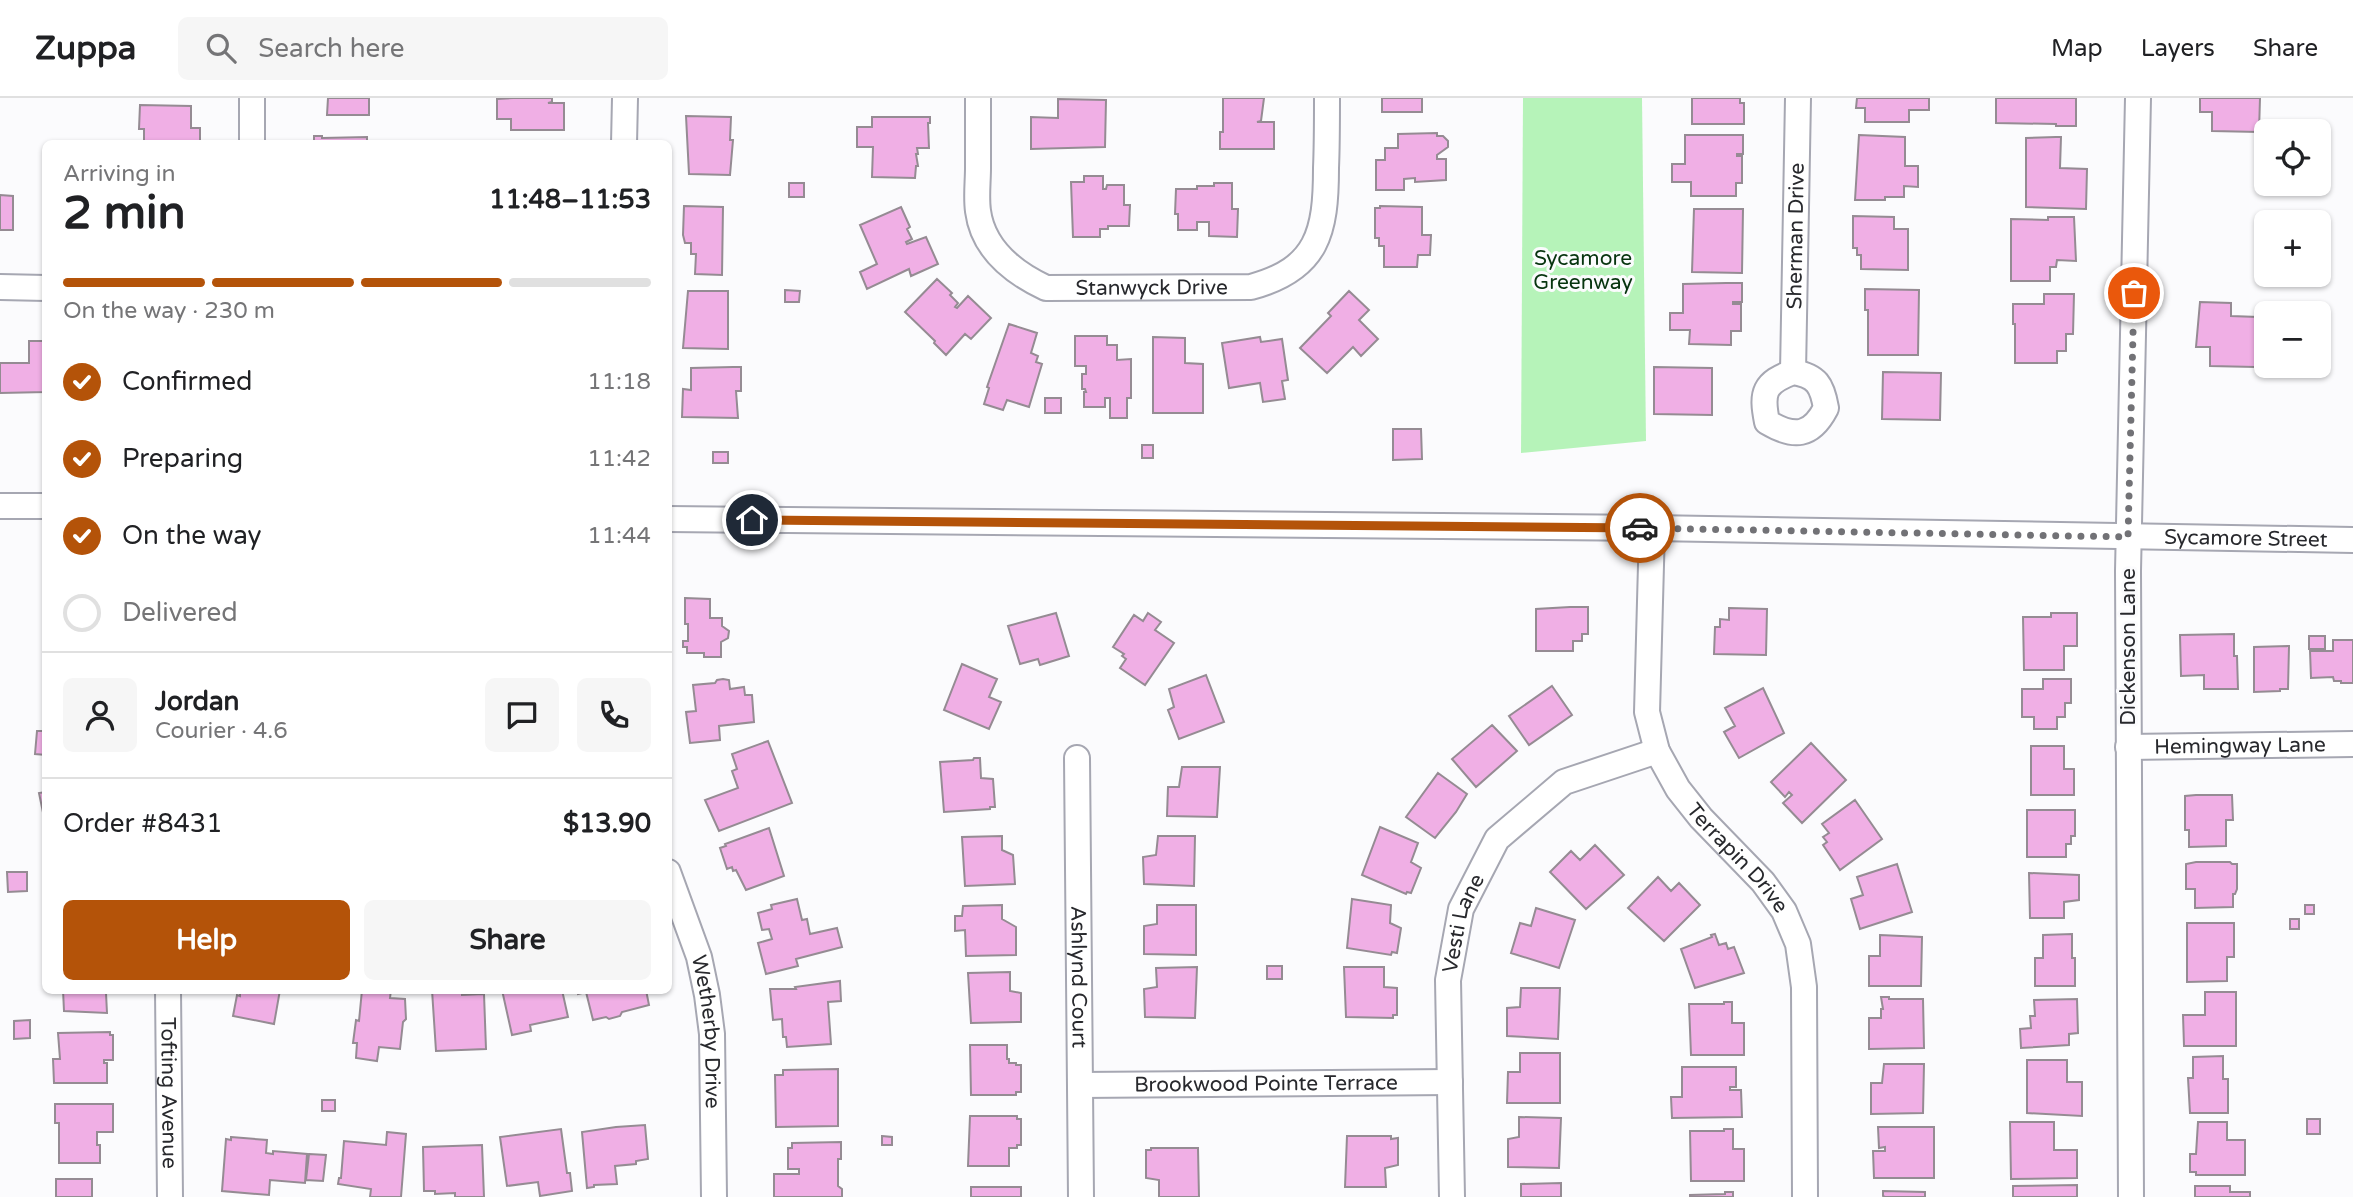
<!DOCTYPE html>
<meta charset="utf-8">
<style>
:root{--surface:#fff;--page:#f6f6f6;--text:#202124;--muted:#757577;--line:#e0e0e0;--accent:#b45309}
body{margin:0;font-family:"Varela Round",sans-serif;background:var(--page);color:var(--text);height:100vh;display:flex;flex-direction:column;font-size:26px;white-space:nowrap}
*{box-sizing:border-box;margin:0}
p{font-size:23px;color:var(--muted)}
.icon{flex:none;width:38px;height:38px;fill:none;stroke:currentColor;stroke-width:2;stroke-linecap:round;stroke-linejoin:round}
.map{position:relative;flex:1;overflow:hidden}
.panel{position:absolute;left:42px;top:42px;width:630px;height:854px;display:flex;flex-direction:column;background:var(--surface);border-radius:10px;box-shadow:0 2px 5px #0004}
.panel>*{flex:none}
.controls{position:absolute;left:2254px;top:21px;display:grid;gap:14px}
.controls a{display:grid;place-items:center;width:77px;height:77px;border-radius:10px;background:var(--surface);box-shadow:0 2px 5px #0004;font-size:35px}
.pin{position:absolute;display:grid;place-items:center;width:60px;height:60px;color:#fff;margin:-30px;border:4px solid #fff;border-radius:50%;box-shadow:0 2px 7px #0007}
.courier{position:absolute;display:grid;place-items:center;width:70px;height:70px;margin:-35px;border:5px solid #b45309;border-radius:50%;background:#fff;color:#222;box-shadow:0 2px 9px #0007}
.summary em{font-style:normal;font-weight:800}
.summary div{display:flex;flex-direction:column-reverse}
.summary{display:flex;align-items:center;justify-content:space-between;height:119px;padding:0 21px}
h1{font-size:46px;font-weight:800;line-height:52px}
.bar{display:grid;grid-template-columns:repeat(4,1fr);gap:10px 7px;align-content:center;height:84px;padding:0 21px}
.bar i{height:9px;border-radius:5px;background:var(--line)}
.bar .current{background:var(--accent)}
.bar p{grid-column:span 4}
.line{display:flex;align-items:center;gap:18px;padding:0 21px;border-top:2px solid var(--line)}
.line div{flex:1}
.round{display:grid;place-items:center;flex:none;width:74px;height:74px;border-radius:10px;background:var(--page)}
ol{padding:0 21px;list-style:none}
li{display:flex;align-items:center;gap:21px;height:77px}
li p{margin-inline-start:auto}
li .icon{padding:7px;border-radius:50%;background:var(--accent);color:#fff;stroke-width:4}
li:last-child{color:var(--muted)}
li i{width:38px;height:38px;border:4px solid var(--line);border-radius:50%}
.action{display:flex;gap:14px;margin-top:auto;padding:14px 21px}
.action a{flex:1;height:80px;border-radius:10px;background:var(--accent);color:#fff;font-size:28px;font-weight:800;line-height:80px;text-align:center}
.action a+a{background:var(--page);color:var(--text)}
header{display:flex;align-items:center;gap:42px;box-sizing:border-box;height:98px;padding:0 35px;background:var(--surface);border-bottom:2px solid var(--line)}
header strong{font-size:33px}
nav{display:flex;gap:38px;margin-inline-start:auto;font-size:24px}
.search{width:490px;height:63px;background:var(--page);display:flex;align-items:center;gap:18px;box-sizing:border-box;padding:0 24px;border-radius:10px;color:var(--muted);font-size:26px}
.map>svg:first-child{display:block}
</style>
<header>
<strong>Zuppa</strong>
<div class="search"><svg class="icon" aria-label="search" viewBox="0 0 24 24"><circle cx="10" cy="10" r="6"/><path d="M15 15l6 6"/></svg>Search here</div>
<nav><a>Map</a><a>Layers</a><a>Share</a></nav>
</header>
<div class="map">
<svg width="2353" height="1099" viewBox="0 0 2353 1099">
<rect width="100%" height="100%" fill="#fbfbfd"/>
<path fill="#b6f3b9" d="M1523,0H1642L1646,343L1521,355Z"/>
<path fill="#f0afe5" stroke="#958b93" stroke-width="2" d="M328,0H369V17H327Z
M513,0H552V4L548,5H564V32H511V21H497V1Z
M1223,0H1264L1261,23L1257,24H1274V51H1220V34H1223Z
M1382,0H1422V14H1382Z
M1692,0H1740V5H1744V26H1692Z
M1857,0H1929V12H1909V24H1865V10H1856Z
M1996,0H2076V28H2056V26L1996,25Z
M2200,0H2260L2259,34L2212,33V14H2200Z
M1058,1L1106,2L1105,49L1031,51V19L1058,20Z
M140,7L191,8V30H200V46H129V43H144V31H139Z
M686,18L731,19L730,42H733L730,77L689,76Z
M872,19H930V25H928L929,50H917L918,56H916L918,68H916L915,80L872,79L873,49H857V29H872Z
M1437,35V38H1443L1448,43V49L1437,57V61H1446V82L1415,84V80L1404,81V92H1376V62H1385V50H1398V36Z
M1685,37H1743V56H1737V58H1742V85H1736V98H1691V84H1672V66H1685Z
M1859,37L1905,39V68H1918V89L1904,88V99H1885V102H1855Z
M314,38H322V40L367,39V46H314Z
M2056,39H2061L2060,70L2087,71L2086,111L2026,109V40Z
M1084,78H1103V91H1106L1107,87H1124V107H1130L1129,128H1108V131H1100V139H1073L1071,84H1084Z
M789,85H804V99H789Z
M1214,85H1232V111H1238L1237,139L1209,138V124H1197V132H1178V116H1175L1176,91H1197V88H1214Z
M0,97L13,98V132H0Z
M684,108L723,109L722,177L695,176L696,156H691V145H685L683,137Z
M1380,108L1422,109V137H1431L1430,157H1418L1417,169H1384V148H1379V140H1375V110H1380Z
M901,109L910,129L907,131L912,141L906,144L907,146L926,139L938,166L911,178L909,171L867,191L860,174L877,166L860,127Z
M1694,111H1743L1742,175L1692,174Z
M1853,118L1894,119V131H1908V172L1861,171V157H1857V150H1853Z
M2048,119H2074L2076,163L2057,162L2056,169H2050V183H2011V121L2048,122Z
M937,181L952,195L950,197L958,205L955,209L957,210L968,198L991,220L971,241L965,236L946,257L934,245L935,243L905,214Z
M1726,185H1742V204H1733V206H1741V233H1731V247L1689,246L1690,232H1670V215H1683V186Z
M1865,191L1919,192L1918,257H1868V212H1865Z
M785,192L800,193L799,204H785Z
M688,193H728V251L683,250Z
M1349,193L1369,212L1359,222L1378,241L1361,258L1353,249L1327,275L1300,250L1331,218L1328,215Z
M2044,196H2074L2073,236H2066V253H2057V265H2015V226H2013V206H2044Z
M2200,204L2231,205V218L2258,219L2255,269L2210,268V249H2196Z
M1009,226L1037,235L1031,255L1038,258L1036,264L1042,266L1029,309L1007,302L1003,312L984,306L989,290L987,289Z
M1075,238H1107V247H1117V262L1131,261V300H1127V320H1110V300H1105V309H1084V294H1086L1085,291H1082V276H1086V268H1075Z
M1153,239L1185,240V265L1203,266V315H1153Z
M1260,239L1261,244L1282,241L1288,282L1282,283L1285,301L1263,304L1260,285L1229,290L1222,245Z
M29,243H46V294L0,295V265H29Z
M733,269H741V293H736L738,320L682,319L683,291L691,292V270Z
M1654,269L1712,270V317L1654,316Z
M1883,274L1941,275L1940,322L1882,321Z
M1045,300H1061V315H1045Z
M1393,331H1421L1422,361L1393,362Z
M1142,347H1153V360H1142Z
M713,354H728V365H713Z
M685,500L710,501V520H722V528L729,533L728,540L721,544V559H704V555H687V549H683V543H688V526H685Z
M1570,509H1588V536H1582V543H1573V553H1536V511Z
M1729,510L1767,511L1766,557L1714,556L1715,529H1720V521L1729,522Z
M1056,515L1069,558L1040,567L1038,561L1020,566L1008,528Z
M1148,515L1161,524L1155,532L1174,545L1145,587L1120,570L1126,561L1122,558L1124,556L1113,549L1134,517L1143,523Z
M2051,515H2077V548H2064V572H2024L2023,519H2051Z
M2234,536V558H2237L2238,591H2204V577L2181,578L2180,537Z
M2309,538H2325V551H2309Z
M2333,542H2353V585H2341V583H2334L2333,579L2311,580L2310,553H2333Z
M2289,548L2288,591H2280V593L2254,594V549Z
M962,566L997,581L989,599L1001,604L989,631L944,612Z
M1206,577L1224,624L1179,641L1168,612L1174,609L1169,591Z
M723,581L729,582L730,591L744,589L745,597H752L754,624L719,628L720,642L690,645L686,614L696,613L693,587L715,585L717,582Z
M2043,581H2071V605H2065V619H2057V631H2034V619H2022V591H2043Z
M1552,588L1572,617L1529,647L1509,618Z
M1763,590L1784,635L1739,660L1724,634L1735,628L1725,610Z
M1492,627L1517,653L1476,689L1452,661Z
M37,633H46V657L35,656Z
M768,643L792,705L719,733L705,702L738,690L732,673L737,671L732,656Z
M1811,645L1846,682L1802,725L1783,705L1792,697L1789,694L1785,699L1771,684Z
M2031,648H2064V671H2074V697H2031Z
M974,660H980L981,680L993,681L995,709H990V711L944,714L940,664L973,662Z
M1182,669H1220L1217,719L1167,718L1168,689H1179Z
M1438,675L1467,696L1456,714L1435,740L1406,719Z
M46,694V729L39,695Z
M2196,697H2232L2233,722H2226V748L2189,749V732H2185V698Z
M1855,702L1882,741L1840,772L1823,747L1827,744L1823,739L1829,735L1822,726Z
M2027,712H2075V738H2071V746H2066V759H2027Z
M1380,729L1418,745L1411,764L1421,770L1411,795L1407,794L1406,796L1362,777Z
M769,730L784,778L746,792L736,772L733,773L732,769L727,771L720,750L726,748L725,746Z
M1002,738V752L1013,757L1015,786L965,788L962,739Z
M1158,738H1195L1194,788L1144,786L1143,759L1156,757Z
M1595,747L1624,777L1586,811L1550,774L1571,753L1580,762Z
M2196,764H2230L2232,766H2237V791L2235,796H2233V809L2195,810V791H2186V766Z
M1897,766L1912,814L1860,831L1851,801L1863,797L1857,779Z
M7,774H27V793L8,794Z
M2029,775L2079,777V802L2064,804V820H2030Z
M1658,779L1671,793L1679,785L1700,807L1664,843L1628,810Z
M797,801L802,822L807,821L810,836L837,830L842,849L796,861L798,868L766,876L758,845L772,841L769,831L762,832L758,815L772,811L771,807Z
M1352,801L1391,807L1390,825L1401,830L1397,855L1392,854L1391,857L1347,850Z
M1002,807V821L1016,829V857L966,858L965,832L955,833V818H962L963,808Z
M1157,807H1196V857L1144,856V828L1157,826Z
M2305,807H2314V816H2305Z
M1536,810L1575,822L1559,870L1511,855L1520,825L1531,828Z
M2290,821H2299V831H2290Z
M2187,825H2234V859H2227V883L2187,884Z
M1715,836L1719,847L1726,845L1728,851L1734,849L1744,875L1695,890L1681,851L1712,839L1711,837Z
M2072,836V860H2075V888H2035V860H2043V837Z
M1880,837L1922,839L1921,888H1869V858H1880Z
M1267,868H1282V881H1267Z
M1197,869L1195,920L1145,919L1144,891L1157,889L1156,870Z
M1344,869H1384V889L1397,890V917H1393V920L1346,919Z
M1010,874V893L1021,895V924L971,925L968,875Z
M840,883L841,903L828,904L831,946L787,949L786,939H783L782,921L773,922L770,891H796L795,889Z
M1521,890H1560L1558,941L1507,938V910L1520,909Z
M63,892H104V895H106L107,915L64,913Z
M234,892H280L274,926L233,918L237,897L240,898V895Z
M362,892H391L390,900L405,901L406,921L403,924L400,951L379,949L377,963L356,960L357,945H353L356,922L359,923Z
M432,892H462V897L484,896L486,951L436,953Z
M502,892H562L568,919L530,927L531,933L512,937Z
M577,892H646L649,907L622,914L620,918L609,921L606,919L593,922L586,894L578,896Z
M2205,894H2236V948H2184L2183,917H2205Z
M1881,899H1889V901H1923L1924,950L1869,951V920H1881V911H1883Z
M2077,901L2078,935L2069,936V947L2021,950L2020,931L2031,930L2030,918H2035L2034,902Z
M1724,904H1732V925H1744V957H1691L1689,906H1724Z
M30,922V940L14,941V923Z
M110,934V937H113V962H104V965H107V985H54L53,961H60L58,935Z
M970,947H1007V961H1009V965H1016V967H1021V994H1016V997H971Z
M1520,955H1560V1005H1507L1508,974H1520Z
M2223,958V981H2228V1015H2190L2188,980H2193V959Z
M2027,962H2067V984H2082V1018L2027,1015Z
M1884,966H1924L1923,1015L1871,1016V985H1882Z
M1682,969H1736V989H1730V992H1741L1742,1019L1672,1020L1671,999H1682Z
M838,971V1028L776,1029L775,977H783V972Z
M322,1002H335V1013H322Z
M55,1006H113V1034H97V1047H100V1065H59V1025H55Z
M970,1018H1017V1021H1021V1047H1017V1050H1009V1068H968Z
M1519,1019L1561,1020L1559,1070L1508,1069V1041L1519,1039Z
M2307,1021H2320V1036H2307Z
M2010,1024H2054V1052H2077V1080L2011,1081Z
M2198,1024H2227V1042H2245V1077H2196V1074H2190V1056H2196Z
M645,1027L648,1061L636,1063V1066L615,1068L617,1086L594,1087V1089L587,1090L582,1034L616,1029Z
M1878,1029H1934V1080H1874L1873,1053H1885V1049L1879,1050Z
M561,1031L567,1075H570L572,1093L540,1098L538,1084L507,1088L500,1039Z
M1724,1031H1733V1051H1744V1083H1691L1690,1033H1724Z
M387,1034L406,1036L401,1099H370L371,1091L338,1086L339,1080H341L344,1043L386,1047Z
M882,1038L892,1039V1047H882Z
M1347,1038H1391V1041L1398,1040V1067L1385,1070L1386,1089H1345Z
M231,1039L267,1042L266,1055L273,1056V1053L307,1056L305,1085L270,1082L269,1097L222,1093L226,1041L231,1042Z
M841,1044V1061H838V1088L842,1091V1099H774V1076H799V1071H788V1050H792V1045Z
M482,1047L484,1099H455V1095L435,1096V1093H424L423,1049Z
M1151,1050H1198L1199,1099H1159V1082L1146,1080V1052H1151Z
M309,1056L326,1057L323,1083L306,1082Z
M56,1081H92V1099H56Z
M1561,1085V1099H1521V1086Z
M2077,1087V1099H2013V1088Z
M2195,1088H2230V1094H2250V1099H2195Z
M971,1089H1021V1099H971Z
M1883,1093L1925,1094V1099H1885L1883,1098Z
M1725,1094H1733V1099H1690V1097L1725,1096Z"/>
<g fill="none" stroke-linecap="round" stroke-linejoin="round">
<defs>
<g id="minor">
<path d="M252,0V46"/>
<path id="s1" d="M978,0C978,23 978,47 978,70C978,84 976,99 978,113C983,151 1014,175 1046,190L1251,189C1318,171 1326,134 1326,70C1327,47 1327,23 1327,0"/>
<path d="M624,46L625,0"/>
<path d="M0,189L46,190"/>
<path id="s2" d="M1793,274L1798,0"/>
<path d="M1793,274C1817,278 1822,287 1826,310C1811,339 1794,340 1767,324C1761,294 1764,285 1793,274Z"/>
<path d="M0,408H46"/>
<path id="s3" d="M668,421L1652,430L2353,442"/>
<path id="s4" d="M1652,430L1647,614L1657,653L1678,691L1701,720L1763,784L1784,813L1798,846L1804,889L1805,1099"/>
<path id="s5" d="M2128,649L2353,646"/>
<path id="s6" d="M1077,660L1081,1099"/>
<path id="s7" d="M668,774L699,859L707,897L712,936L714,1099"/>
<path id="s8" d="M168,892L170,1099"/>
<path id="s9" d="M1080,987L1450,984"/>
<path id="s10" d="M1452,1099L1448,882L1461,811L1497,741L1564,684L1657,653"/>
<path d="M2131,1099L2128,473L2138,0"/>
</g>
</defs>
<use href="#minor" stroke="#a6a7b2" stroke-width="28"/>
<use href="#minor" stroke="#fff" stroke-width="24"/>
</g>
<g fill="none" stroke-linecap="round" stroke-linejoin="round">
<path stroke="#727276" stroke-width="7" stroke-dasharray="0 12.6" d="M1640,430L2128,439L2134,195"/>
<path stroke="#b45309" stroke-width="9" d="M752,422L1640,430"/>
</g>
<g text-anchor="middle" stroke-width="6" stroke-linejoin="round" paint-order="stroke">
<g font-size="21" fill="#28292d" stroke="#fbfbfd">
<text dy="7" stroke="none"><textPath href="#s2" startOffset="136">Sherman Drive</textPath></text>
<text dy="7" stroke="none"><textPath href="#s1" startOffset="326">Stanwyck Drive</textPath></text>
<text dy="7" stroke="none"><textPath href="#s3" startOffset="1578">Sycamore Street</textPath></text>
<text transform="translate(2128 549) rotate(-90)" y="7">Dickenson Lane</text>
<text dy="7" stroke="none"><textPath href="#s5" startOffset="112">Hemingway Lane</textPath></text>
<text dy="7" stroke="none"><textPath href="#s4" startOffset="359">Terrapin Drive</textPath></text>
<text dy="7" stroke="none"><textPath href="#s10" startOffset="276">Vesti Lane</textPath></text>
<text dy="7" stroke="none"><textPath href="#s6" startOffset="219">Ashlynd Court</textPath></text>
<text dy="7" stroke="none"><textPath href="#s7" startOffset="166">Wetherby Drive</textPath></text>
<text dy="7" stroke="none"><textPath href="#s9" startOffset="186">Brookwood Pointe Terrace</textPath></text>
<text dy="7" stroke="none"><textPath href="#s8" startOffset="103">Tofting Avenue</textPath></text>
</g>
<g font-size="21" fill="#06340e" stroke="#fbfbfd">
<text x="1583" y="167">Sycamore<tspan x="1583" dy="24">Greenway</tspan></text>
</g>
</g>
</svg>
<div class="controls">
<a><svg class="icon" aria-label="locate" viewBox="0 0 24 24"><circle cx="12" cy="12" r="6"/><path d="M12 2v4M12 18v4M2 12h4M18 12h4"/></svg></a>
<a>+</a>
<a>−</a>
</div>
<div class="pin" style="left:2134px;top:195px;background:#ea580c"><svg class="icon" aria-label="bag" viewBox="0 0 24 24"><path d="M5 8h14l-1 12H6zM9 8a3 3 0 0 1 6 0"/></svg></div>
<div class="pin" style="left:752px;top:422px;background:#1f2937"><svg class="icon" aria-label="home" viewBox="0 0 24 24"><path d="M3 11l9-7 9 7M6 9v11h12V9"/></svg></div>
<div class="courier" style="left:1640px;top:430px"><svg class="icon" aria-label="car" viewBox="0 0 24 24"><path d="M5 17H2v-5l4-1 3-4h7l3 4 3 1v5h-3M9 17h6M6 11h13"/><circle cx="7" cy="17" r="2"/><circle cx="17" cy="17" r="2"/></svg></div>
<section class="panel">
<div class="summary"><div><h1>2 min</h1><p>Arriving in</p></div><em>11:48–11:53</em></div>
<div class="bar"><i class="current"></i><i class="current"></i><i class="current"></i><i></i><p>On the way · 230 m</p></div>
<ol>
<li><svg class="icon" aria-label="check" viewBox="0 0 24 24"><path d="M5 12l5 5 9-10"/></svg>Confirmed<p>11:18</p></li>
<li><svg class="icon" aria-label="check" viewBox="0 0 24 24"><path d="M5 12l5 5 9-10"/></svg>Preparing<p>11:42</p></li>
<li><svg class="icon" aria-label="check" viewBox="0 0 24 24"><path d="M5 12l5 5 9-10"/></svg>On the way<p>11:44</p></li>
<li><i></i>Delivered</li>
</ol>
<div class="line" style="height:126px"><a class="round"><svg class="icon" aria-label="person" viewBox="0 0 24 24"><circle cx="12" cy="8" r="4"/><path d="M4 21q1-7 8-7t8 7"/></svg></a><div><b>Jordan</b><p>Courier · 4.6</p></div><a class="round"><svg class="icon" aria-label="chat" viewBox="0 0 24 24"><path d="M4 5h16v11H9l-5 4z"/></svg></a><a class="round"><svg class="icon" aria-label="phone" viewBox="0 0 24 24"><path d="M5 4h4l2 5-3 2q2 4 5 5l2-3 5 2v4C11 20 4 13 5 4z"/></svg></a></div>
<div class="line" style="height:91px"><div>Order #8431</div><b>$13.90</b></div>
<div class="action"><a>Help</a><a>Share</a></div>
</section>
</div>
